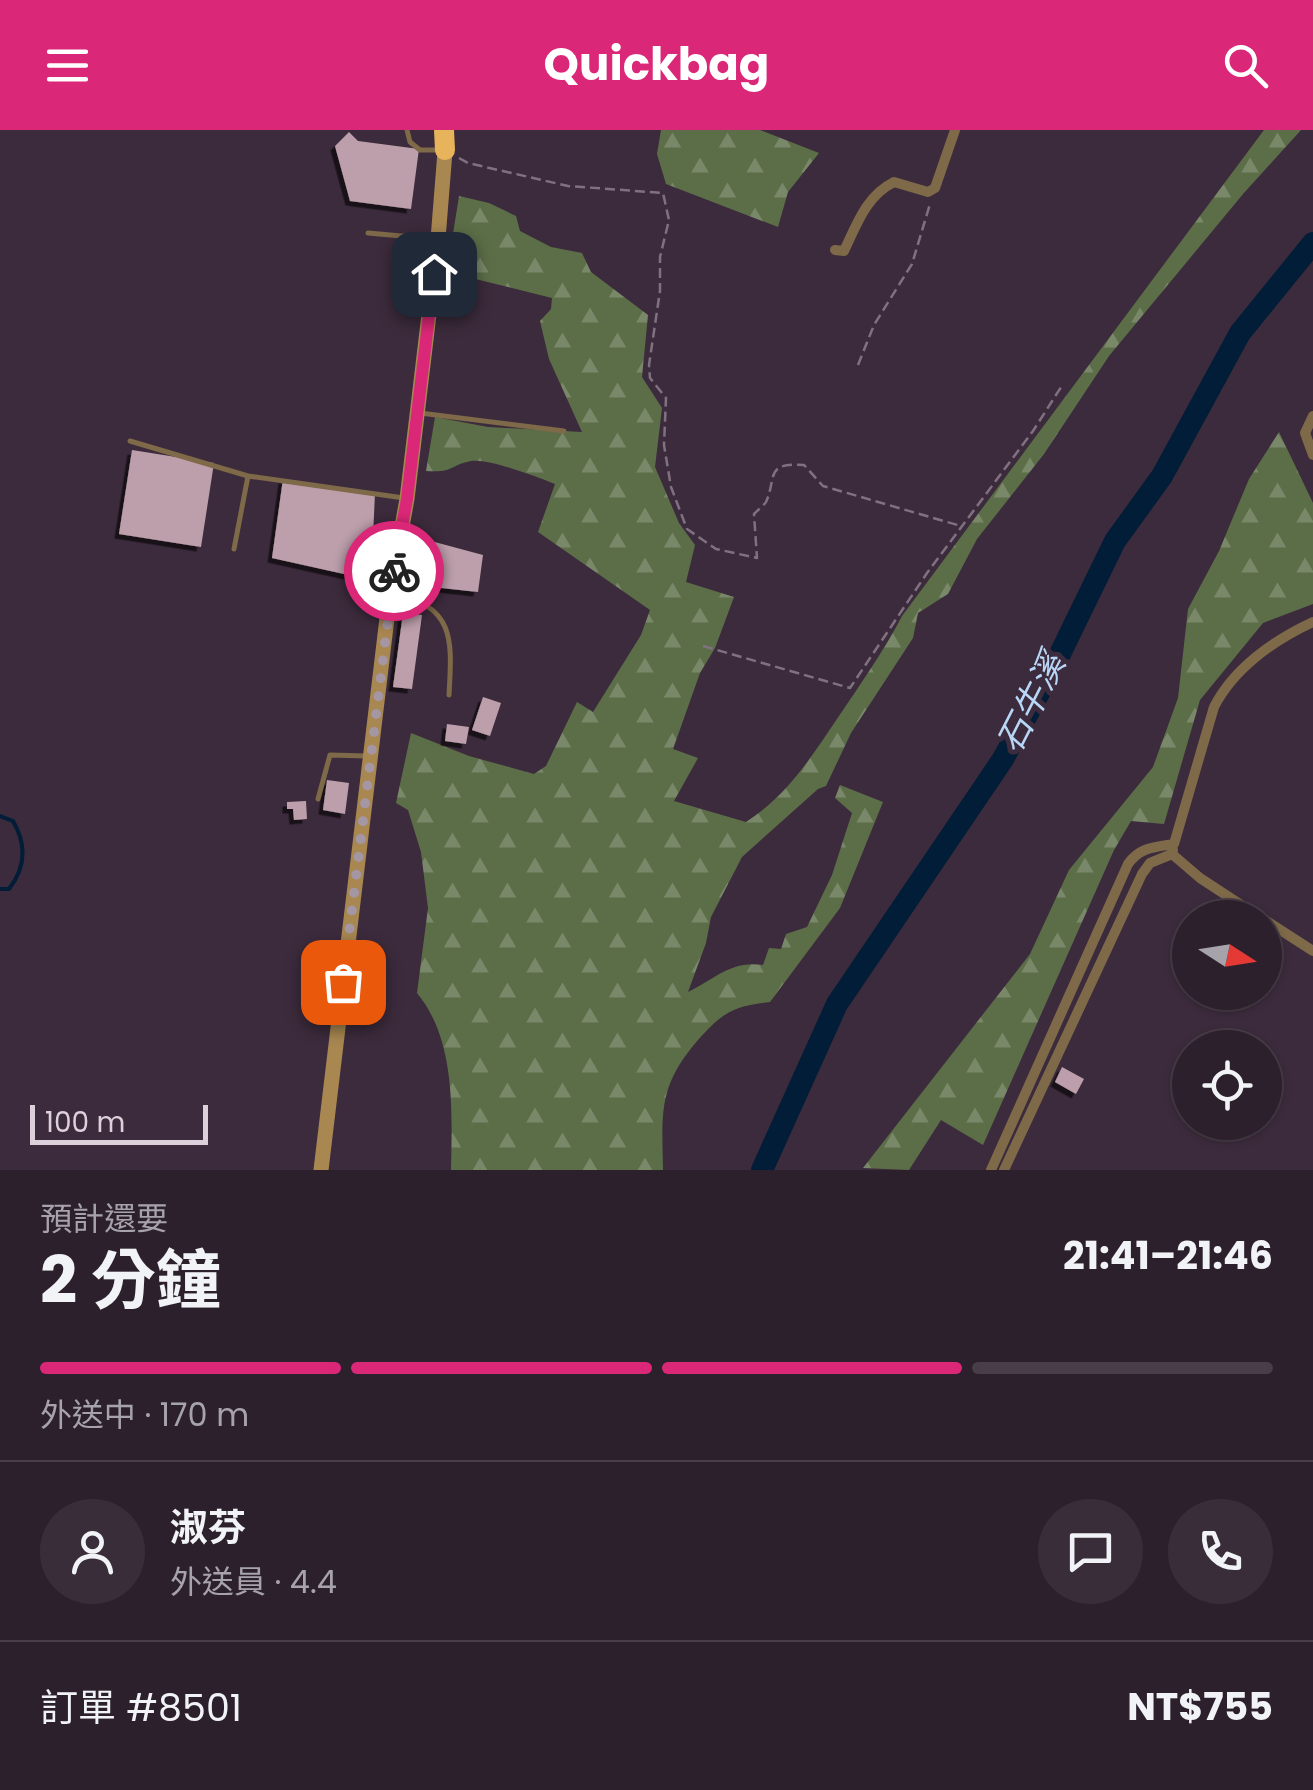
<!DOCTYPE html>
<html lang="zh-TW">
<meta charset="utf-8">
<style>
:root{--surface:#2d202d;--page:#392d39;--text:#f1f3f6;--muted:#a7a3aa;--line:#483e49;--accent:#db2777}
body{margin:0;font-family:Poppins,"Noto Sans TC",sans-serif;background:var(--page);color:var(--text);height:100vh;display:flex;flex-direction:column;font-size:38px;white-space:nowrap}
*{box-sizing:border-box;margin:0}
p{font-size:32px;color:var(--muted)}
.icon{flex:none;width:55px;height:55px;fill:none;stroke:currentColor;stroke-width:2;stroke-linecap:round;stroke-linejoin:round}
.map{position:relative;height:1040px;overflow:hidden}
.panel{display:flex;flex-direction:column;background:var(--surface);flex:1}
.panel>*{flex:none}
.needle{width:65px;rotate:102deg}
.fabs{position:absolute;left:1172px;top:770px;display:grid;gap:20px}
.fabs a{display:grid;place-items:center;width:110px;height:110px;border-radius:50%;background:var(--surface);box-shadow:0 2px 8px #0004,0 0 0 2px var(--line);font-size:50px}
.scale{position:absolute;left:30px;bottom:25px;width:178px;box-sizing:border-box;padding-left:10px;border:5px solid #dcd0db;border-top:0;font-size:28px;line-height:35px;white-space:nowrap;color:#dcd0db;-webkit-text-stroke:8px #3c2b3c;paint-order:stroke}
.pin{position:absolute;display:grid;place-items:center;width:85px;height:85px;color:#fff;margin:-42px;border-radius:20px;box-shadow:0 5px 15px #0006}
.courier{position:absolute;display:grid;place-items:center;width:100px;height:100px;margin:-50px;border:8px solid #db2777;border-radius:50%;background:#fff;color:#222;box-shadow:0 2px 12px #0007}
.head em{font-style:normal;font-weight:700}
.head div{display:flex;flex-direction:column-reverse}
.head{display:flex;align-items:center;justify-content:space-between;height:170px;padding:0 40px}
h1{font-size:65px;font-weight:700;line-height:75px}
.bar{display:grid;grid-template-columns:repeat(4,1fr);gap:15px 10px;align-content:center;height:120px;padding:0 40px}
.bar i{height:12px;border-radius:8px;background:var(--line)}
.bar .active{background:var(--accent)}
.bar p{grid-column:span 4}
.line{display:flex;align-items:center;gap:25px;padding:0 40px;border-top:2px solid var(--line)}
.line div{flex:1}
.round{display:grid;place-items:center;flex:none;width:105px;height:105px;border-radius:52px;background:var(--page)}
header{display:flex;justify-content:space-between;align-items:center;height:130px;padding:0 40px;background:var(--accent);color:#fff;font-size:45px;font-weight:700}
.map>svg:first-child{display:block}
</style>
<header><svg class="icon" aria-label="menu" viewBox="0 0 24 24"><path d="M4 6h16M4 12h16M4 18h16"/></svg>Quickbag<svg class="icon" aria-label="search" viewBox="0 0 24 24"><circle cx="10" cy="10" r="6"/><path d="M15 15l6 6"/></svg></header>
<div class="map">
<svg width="1313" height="1040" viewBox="0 0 1313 1040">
<defs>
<pattern id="forest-firs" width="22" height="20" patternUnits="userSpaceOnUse" patternTransform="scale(2.5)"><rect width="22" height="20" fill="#5c6e48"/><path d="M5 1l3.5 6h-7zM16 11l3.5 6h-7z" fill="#7a886a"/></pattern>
<filter id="shadow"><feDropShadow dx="-4.5" dy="4.5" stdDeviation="0" flood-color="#0009"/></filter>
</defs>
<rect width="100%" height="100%" fill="#3c2b3c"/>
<path fill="url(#forest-firs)" d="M661,0H760L819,23L788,62L778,97L666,54L657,24Z
M1264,0H1301L1243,64L1109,226L1044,324L977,409L948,464L918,483L913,508L851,603L826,656L818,659L742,727L711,787L706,813L688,862C715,849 731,830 763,835L769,818L781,819L786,804L807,797L832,745L852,683L835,668L840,655L883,672L840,778L770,872C733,876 723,882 698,910C658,956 662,982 663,1040H451C452,982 456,910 417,863L428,778L421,722L408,680L396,673L411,603L469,626L534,644L546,636L577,572L593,582L641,505L650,480L538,402L555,354C538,347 488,328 471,331C450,335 454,343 426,341L435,287L488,297L582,302L549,229L540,191L551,179L552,168L447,142L459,66L489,73L516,86L520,101L551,117L582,123L591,142L648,185L642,247L662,278L655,337L679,393L695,415L686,452L734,467L715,518L700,543L673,619L698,628L674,671L746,692C789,664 811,627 839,586C861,553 884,521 902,486Z
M1279,302L1313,373V474L1263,493L1200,570L1164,694L1131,691L1114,720L983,1015L941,990L909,1040L863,1038L1030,824L1069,740L1153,637L1178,568L1188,479L1219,421L1249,349Z"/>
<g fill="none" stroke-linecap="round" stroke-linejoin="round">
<path stroke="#011d37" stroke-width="4" d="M0,686L13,691C27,715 26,737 9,759H0"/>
<path stroke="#011d37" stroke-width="22" d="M762,1040L837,874L1003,629L1058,528L1115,411L1162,346L1240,203L1313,113"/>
</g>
<path fill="#bc9fab" filter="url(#shadow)" d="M349,2L358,11L419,19L411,79L350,71L335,16Z
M132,320L214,333L201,417L119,404Z
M283,349L375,363L371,450L272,428Z
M416,407L483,425L478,462L405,454Z
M403,483L422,485L412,559L393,557Z
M483,567L501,573L490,606L472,600Z
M447,594L469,597L466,614L445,611Z
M327,650L349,653L345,684L323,680Z
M306,671L307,689L294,690L293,679H287V672Z
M1062,937L1084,949L1076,964L1055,952Z"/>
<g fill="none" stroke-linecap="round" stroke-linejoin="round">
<path stroke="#807180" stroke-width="2.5" stroke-dasharray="10 5" stroke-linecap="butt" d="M459,28L468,33L568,56L663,63L669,90L660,127V161L649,235L650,248L666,268L664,315L671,357L687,399L716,419L757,428L754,384C756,382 765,374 766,372C777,348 764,332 804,335L823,356L961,396
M858,235L874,195L912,134L930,74
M703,516L850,558L927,443L1033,301L1063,254"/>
<path stroke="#7e6948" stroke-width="5" d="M407,0L410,12L420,20H442
M368,103L435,109
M420,283L564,301
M130,311L248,346L404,368
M234,419L248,346
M393,464C456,476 452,511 449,565
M318,669L330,625L367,626"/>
<path stroke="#7e6948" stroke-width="10" d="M835,120L844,121C857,94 866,66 894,52L928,62L935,58L955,0
M1313,286L1305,303L1313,325
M1173,720L1172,724L1200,748L1261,788
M1265,790L1313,821
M991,1040L1128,734C1140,717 1155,717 1174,714L1214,577C1234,538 1274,510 1313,492
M1004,1040L1142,744L1150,733L1172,724"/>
<path stroke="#a88751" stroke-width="15" d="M321,1040L390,463L407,369L438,109L446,9"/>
<path stroke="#e7b35b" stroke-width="20" d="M444,0L445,20"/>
</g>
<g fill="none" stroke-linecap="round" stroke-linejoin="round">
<path stroke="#a496a3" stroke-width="10" stroke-dasharray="0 18" d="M343,852L394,441"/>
<path stroke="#db2777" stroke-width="12" d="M394,441L407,369L434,144"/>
</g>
<g text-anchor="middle" stroke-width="10" stroke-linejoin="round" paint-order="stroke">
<g font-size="35" font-style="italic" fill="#b8d6f6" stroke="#3c2b3c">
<text transform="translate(1031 573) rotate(-63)" y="12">石牛溪</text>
</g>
</g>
</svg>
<div class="fabs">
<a><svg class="needle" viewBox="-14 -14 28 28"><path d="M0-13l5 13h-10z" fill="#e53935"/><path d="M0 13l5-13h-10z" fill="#a7a3aa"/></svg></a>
<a><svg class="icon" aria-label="locate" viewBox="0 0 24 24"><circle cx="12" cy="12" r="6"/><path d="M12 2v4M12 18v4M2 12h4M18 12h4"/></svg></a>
</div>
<div class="scale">100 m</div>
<div class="pin" style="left:343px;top:852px;background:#ea580c"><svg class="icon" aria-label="bag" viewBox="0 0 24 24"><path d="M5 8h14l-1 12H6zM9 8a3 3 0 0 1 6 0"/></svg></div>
<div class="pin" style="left:434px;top:144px;background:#1f2937"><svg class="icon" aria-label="home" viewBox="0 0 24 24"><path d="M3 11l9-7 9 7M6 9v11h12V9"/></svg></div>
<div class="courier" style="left:394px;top:441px"><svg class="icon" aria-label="bike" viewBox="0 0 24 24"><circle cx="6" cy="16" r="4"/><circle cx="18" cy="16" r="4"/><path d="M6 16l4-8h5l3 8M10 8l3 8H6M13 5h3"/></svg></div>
</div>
<section class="panel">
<div class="head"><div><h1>2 分鐘</h1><p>預計還要</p></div><em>21:41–21:46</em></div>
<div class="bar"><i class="active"></i><i class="active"></i><i class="active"></i><i></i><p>外送中 · 170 m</p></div>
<div class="line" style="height:180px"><a class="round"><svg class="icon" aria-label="person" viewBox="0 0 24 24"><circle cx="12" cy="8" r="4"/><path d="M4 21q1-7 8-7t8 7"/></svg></a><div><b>淑芬</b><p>外送員 · 4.4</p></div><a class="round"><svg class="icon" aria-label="chat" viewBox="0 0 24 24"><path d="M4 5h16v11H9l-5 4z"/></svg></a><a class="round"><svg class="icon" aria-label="phone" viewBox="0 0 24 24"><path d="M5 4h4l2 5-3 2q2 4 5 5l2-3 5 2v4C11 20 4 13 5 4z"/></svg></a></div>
<div class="line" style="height:130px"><div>訂單 #8501</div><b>NT$755</b></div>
</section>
